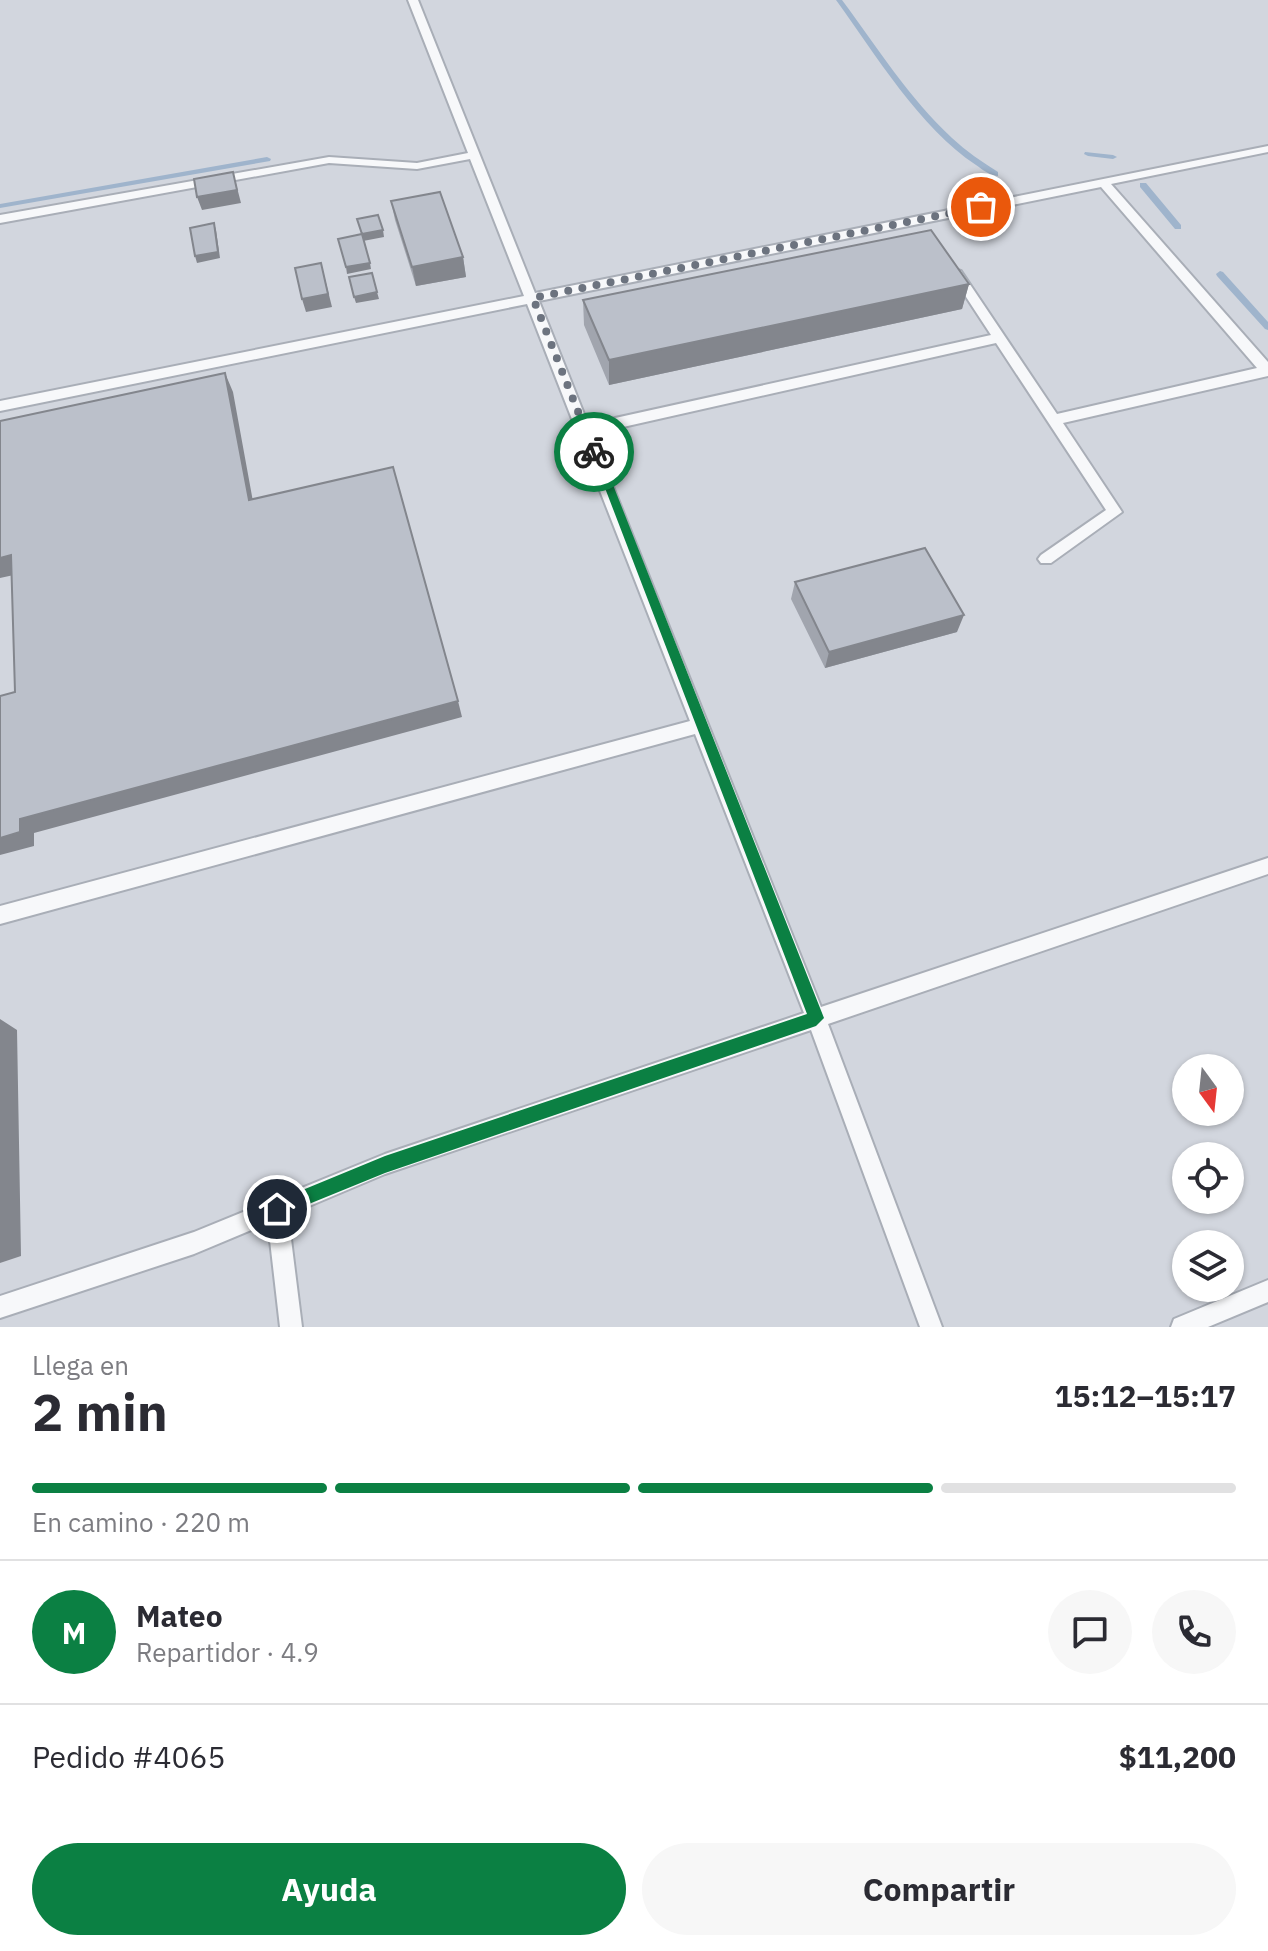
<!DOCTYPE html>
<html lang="es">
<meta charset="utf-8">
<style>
:root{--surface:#fff;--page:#f7f7f7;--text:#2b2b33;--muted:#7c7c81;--line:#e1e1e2;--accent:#0b8043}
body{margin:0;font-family:"IBM Plex Sans",sans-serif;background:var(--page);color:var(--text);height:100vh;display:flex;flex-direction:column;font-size:30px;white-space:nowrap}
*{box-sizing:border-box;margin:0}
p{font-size:26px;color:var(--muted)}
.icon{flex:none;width:44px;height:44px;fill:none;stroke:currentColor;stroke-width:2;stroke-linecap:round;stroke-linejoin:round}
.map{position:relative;height:1327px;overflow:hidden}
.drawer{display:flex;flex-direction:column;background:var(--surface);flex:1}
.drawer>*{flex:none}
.needle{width:52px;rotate:165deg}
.fabs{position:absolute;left:1172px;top:1054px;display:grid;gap:16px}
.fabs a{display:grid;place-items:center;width:72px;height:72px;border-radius:50%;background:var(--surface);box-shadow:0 2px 6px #0004;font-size:40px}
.pin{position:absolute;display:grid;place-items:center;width:68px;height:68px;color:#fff;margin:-34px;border:4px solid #fff;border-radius:50%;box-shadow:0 2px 8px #0007}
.courier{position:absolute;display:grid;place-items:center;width:80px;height:80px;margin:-40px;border:6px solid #0b8043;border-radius:50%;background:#fff;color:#222;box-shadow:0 2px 10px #0007}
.headline em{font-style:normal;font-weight:700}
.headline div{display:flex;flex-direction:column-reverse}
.headline{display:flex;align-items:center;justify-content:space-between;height:136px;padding:0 32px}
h1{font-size:52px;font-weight:700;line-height:60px}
.bar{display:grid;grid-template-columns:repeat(4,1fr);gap:12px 8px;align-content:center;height:96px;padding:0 32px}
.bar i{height:10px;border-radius:6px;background:var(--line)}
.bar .active{background:var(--accent)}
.bar p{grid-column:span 4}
.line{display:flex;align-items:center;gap:20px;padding:0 32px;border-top:2px solid var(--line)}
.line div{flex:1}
.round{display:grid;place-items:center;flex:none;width:84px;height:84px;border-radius:42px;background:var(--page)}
.cta{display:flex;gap:16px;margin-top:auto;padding:16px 32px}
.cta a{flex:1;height:92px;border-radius:48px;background:var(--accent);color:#fff;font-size:32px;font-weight:700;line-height:92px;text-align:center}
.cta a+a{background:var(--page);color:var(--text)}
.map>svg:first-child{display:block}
</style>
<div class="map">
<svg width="1268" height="1327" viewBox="0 0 1268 1327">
<rect width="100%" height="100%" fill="#e4e7ec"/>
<path fill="#d2d6de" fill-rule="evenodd" d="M0,0H1268V1327H0ZM1186,1068H1230V1112H1186ZM1186,1156H1230V1200H1186ZM1186,1244H1230V1288H1186Z"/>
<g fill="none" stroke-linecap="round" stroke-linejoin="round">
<path fill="#9fb4cc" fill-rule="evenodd" d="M836,0H842C877,47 909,98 952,138C966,151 982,162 998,172V176C989,175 983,170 976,165C920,128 875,54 836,0Z
M1085,152L1113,155L1117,157L1113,159L1088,156L1084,154Z
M267,157L271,159L270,161L0,208V204Z
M1140,183H1146L1181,225V229H1175L1140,187Z
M1220,271L1223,272L1268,322V330L1265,329L1217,276L1216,274Z"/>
<defs>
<path id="service" d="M408,0H418L535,293L1268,146V152L1111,184L1268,362V376L1063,423L1122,512L1051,563H1041L1038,559L1041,555L1106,510L996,343L592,434L821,1007L1268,858V874L828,1024L942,1327H920L811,1030L385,1174L288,1215L302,1327H280L268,1223L194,1254L0,1318V1296L194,1232L385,1154L804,1013L695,734L0,924V906L690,721L527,304L0,411V401L524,296L470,159L417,169L329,163L0,223V215L329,157L417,163L468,153ZM1101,187L1257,368L1057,414L961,271L957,270L951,274L991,335L588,424L539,301Z
M1268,1280V1302L1208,1327H1171L1174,1319Z"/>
</defs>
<use href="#service" stroke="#a9aeb7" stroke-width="4"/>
<use href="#service" fill="#f7f8fa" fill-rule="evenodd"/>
</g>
<path fill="#a1a5ae" d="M391,201L463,257L466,277L416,286L395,220Z
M969,284L962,309L609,385L584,325L583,300Z
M795,582L957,632L825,668L791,599Z"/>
<path fill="#83868d" d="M233,172L241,203L202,210L197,197Z
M214,223L216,230L220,258L197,263L195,256Z
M383,230L384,237L363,241L362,234Z
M463,257L466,277L416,286L412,267Z
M321,263L332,307L306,312L302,299Z
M370,263L371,269L347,274L346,267Z
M969,284L962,309L609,385V360Z
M377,292L379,299L356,303L354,297Z
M225,373L233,392L256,518L249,500Z
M11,555L23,573L0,578V558Z
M964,615L957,632L825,668L829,652Z
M458,701L462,717L34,833V846L0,855V838L20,819Z
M0,1019L17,1030L21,1256L0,1263Z"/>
<path fill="#bbc0ca" stroke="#83868d" stroke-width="2" d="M233,172L237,190L197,197L194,179Z
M440,192L463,257L412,267L391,201Z
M378,215L383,230L362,234L357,219Z
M214,223L218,252L195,256L190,228Z
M931,230L969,284L609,360L583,300Z
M362,234L370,263L346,267L338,239Z
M321,263L328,294L302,299L295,268Z
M372,273L377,292L354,297L349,277Z
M225,373L249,500L393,467L458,701L20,819V832L0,838V696L15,692L11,555L0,558V421Z
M925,548L964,615L829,652L795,582Z"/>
<path fill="#0b8043" d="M590,449L600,452L824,1018L816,1026L385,1173L277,1217L271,1215V1203L385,1156L807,1014Z"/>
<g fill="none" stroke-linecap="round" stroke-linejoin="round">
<path stroke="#6c737f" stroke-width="8" stroke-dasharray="0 14.4" d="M594,452L533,298L981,207"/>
</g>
</svg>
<div class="fabs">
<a><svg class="needle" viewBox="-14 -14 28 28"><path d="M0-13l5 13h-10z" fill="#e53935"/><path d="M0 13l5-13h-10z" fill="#7c7c81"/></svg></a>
<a><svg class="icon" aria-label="locate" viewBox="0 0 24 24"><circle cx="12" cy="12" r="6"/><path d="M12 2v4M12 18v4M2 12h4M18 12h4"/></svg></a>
<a><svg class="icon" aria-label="layers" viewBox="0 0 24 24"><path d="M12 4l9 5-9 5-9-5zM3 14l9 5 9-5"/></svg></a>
</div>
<div class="pin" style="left:981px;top:207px;background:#ea580c"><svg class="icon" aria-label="bag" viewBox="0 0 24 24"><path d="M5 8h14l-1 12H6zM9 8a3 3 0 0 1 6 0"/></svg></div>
<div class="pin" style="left:277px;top:1209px;background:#1f2937"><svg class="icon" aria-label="home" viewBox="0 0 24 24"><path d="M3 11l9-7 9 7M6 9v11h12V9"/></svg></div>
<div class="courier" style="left:594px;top:452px"><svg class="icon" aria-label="bike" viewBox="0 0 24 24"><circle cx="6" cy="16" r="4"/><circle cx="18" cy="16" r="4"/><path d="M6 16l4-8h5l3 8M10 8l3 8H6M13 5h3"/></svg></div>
</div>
<section class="drawer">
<div class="headline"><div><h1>2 min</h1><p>Llega en</p></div><em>15:12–15:17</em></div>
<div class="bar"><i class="active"></i><i class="active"></i><i class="active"></i><i></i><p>En camino · 220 m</p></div>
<div class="line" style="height:144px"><b class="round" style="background:var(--accent);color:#fff">M</b><div><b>Mateo</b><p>Repartidor · 4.9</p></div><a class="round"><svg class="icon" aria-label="chat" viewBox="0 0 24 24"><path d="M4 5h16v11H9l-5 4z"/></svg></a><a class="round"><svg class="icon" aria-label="phone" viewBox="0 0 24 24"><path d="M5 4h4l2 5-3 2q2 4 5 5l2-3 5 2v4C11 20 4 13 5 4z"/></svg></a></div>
<div class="line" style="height:104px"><div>Pedido #4065</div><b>$11,200</b></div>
<div class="cta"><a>Ayuda</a><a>Compartir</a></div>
</section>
